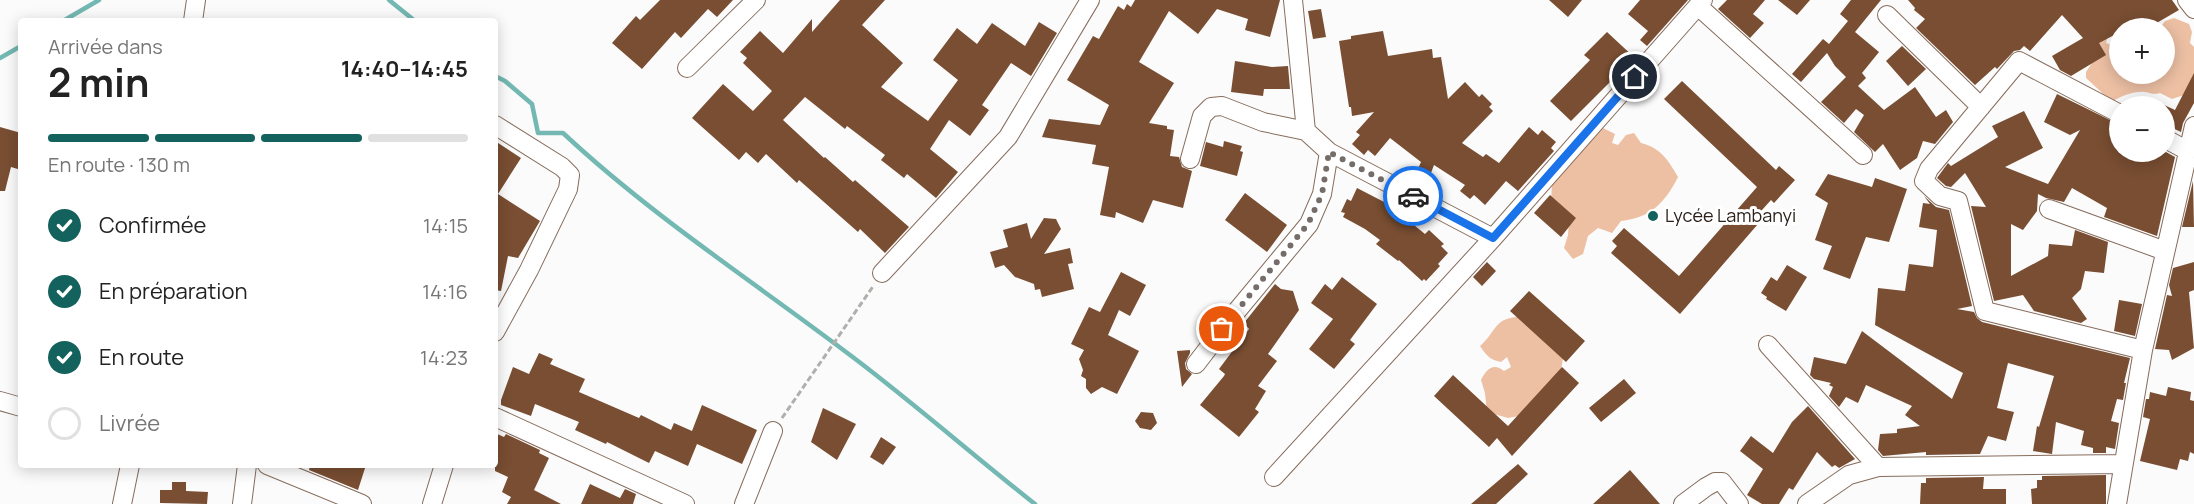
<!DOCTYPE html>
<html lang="fr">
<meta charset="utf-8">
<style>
:root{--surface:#fff;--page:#f2f2f2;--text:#222;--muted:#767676;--line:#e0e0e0;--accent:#14625d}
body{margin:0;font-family:Manrope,sans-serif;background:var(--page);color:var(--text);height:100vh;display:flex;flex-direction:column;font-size:22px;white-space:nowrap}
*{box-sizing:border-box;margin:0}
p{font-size:20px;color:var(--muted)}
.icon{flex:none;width:33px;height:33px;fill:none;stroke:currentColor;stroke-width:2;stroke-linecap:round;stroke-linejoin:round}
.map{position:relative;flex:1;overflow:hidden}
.drawer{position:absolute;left:18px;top:18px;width:480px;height:450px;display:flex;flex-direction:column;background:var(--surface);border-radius:6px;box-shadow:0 3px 15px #0003}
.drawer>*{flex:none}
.tools{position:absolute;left:2109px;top:18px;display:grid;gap:12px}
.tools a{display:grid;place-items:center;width:66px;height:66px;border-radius:50%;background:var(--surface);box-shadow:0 3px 15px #0003;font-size:30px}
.pin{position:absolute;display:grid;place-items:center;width:51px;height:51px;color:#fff;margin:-26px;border:3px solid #fff;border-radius:50%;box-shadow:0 2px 6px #0007}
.courier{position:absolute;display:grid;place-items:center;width:60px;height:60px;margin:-30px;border:4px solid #1a73e8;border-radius:50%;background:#fff;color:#222;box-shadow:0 2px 8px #0007}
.headline em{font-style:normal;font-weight:700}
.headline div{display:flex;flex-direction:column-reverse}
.headline{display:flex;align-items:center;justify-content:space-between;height:102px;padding:0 30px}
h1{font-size:39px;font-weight:700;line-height:45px}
.bar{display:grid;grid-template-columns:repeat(4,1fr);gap:9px 6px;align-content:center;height:72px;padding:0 30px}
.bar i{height:8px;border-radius:4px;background:var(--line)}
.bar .current{background:var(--accent)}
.bar p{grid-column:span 4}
ol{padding:0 30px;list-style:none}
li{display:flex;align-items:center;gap:18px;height:66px}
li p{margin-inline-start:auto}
li .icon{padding:6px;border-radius:50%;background:var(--accent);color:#fff;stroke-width:4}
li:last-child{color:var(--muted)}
li i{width:33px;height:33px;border:3px solid var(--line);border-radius:50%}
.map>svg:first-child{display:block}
</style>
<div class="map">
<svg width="2194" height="504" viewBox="0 0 2194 504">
<rect width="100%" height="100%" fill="#fbfbfb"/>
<path fill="#edc0a4" d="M2174,18L2189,24L2192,32L2190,43L2194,47V76L2187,94L2172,99L2160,93C2154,95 2151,93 2145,92C2134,91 2121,96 2112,102L2086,78V72L2099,52L2094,43L2109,33L2106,43L2119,47L2120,74H2164V28H2160L2165,21Z
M1599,126L1615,134L1612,143L1618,145L1626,135L1634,133L1641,143C1661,148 1668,160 1678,177C1665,203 1650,218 1621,221L1612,233L1598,228L1588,236L1583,254L1573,259L1564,248L1568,235L1569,220L1551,203L1552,182Z
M1522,316L1564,353L1560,375L1524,415L1508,418L1487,412L1485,393L1481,380C1486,370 1493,362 1504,371L1511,367L1507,357L1501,362C1490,360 1486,355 1480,346C1499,329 1492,319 1522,316Z"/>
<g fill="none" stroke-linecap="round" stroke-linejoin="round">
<path stroke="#73b8b2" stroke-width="4.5" d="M389,0L415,21
M63,21L99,0
M0,58L21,46
M495,76L505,81L532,104L538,133H563C653,217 757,284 854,358C916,405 974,456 1035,504"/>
</g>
<path fill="#794e32" d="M660,0H733L717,17L708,9L681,38L675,32L642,69L612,43L636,16L640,20Z
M840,0H885L862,25L903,63L881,87L928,121L958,80L933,60L957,28L977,44L992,23L1025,46L1039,22L1057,33L1031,76L1011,63L982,105L989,110L970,136L949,120L930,149L958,172L936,198L907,174L904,178L881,160L885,155L847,126L845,129L805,97L783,120L824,158L825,157L853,182L855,180L909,227L885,253L860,229L858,232L799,180L797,183L766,154L758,163L746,152L739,160L692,118L723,84L753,111L772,91L743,63L747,58L740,52L760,31L783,53L812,19V32Z
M1135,0H1280L1270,37L1245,30L1248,19L1217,9L1198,34L1169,11L1139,62L1174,83L1149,123L1167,126V129L1174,130L1170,156L1179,157L1182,167L1192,171L1183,208L1153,200L1143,223L1116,212L1115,218L1100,215L1109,167L1092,164L1096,145L1042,137L1049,119L1100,125L1109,105L1067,80L1093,36L1099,39L1118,6L1124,10L1127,4L1131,7Z
M1549,0H1582L1568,17Z
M1640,0H1688L1647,46L1640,40L1648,31L1628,14Z
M1727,0H1765L1753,14L1764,23L1750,38L1718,9Z
M1778,0H1810L1797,15Z
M1851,0H1881L1855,32L1879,52L1862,73L1866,78L1858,86L1884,110L1915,87L1936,117L1946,110L1953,122L1935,144L1923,141L1917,158L1900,170L1883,144L1875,152L1854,132L1864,115L1856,109L1844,123L1821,102L1846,77L1835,66L1827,53L1801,82L1792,74L1823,39L1829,44L1848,21L1840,14Z
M1908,0H2172L2179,10L2148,28H2120V32L2099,43L2106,55L2071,76L2060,70L2052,56L2083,38L2062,15L2030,51L2024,46L2020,50L2014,51L1997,69L1995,67L1975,85L1916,28L1925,19L1914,10L1915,8Z
M1321,9L1326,37L1313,39L1308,11Z
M1383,31L1388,56L1432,49L1433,58L1441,57L1448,99L1465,82L1479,97L1482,94L1492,104L1489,107L1493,111L1462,143L1483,157L1486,154L1499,163L1529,127L1538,135L1542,130L1556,142L1551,148L1554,151L1518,191L1506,181L1485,205L1474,195L1470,199L1460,191L1465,185L1434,165L1426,186L1413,180L1421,162L1390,138L1375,156L1368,150L1364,155L1352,144L1360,135L1356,132L1374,112L1352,116L1351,107H1349L1339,41L1351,39V36Z
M1607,32L1636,59L1619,78L1616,76L1571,121L1550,101L1590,60L1584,55Z
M1902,46L1926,69L1908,86L1886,61Z
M1235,61L1272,67L1288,66L1290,89H1264L1263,96L1231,92Z
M2194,73V103L2183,123L2181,132L2164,124V105L2175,110Z
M1682,81L1776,170L1779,166L1795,180L1774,203L1771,200L1753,220L1758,224L1680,314L1611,253L1617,246L1612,241L1624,228L1679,276L1757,187L1664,99Z
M2057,94L2120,125V152L2164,151L2175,157L2157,236L2104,217L2107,208L2072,188L2064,202L2046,198L2038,194L2037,211L2023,230L2011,224V276L2048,256L2049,244L2072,246L2075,230L2108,242L2104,273L2085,271L2081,289L2072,298L2087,319L2081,323L2034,311L2023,295L1994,301L1971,206L1986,207L1965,173L1951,187L1946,186L1937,178L1948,163L1951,166L1998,137L1992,126L2024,111L2043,148L2005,167L2048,184L2080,130L2070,135L2044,122Z
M0,127L21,133V170L11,167L5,191H0Z
M495,141L521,158L498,194L540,221L518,258L508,256L501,291L495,290Z
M1224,141L1242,146L1240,151L1243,152L1237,176L1200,166L1206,142L1223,147Z
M1828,174L1872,187L1875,178L1907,189L1889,242L1866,237L1850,279L1823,269L1832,246L1815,240L1828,203L1815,195Z
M2193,181L2194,227H2182Z
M1357,188L1388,204L1425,234L1429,230L1444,244L1441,246L1448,253L1438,264L1440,266L1426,281L1424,279L1422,281L1399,260L1398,261L1376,244L1380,240L1365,229L1343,217L1345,213L1341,212L1347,199L1351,201Z
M1245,193L1287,225L1267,252L1225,220Z
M1550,195L1576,218L1561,237L1534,213Z
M1924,196L1936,207L1949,210L1972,306L1957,309L1974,312L1977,318L1982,322L2130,358L2124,383H2126L2123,400L2117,399L2111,421L2119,423L2115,449L2106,447V453H2093V448L2081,445L2084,431L2056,422L2052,454L2033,451L2037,426L2039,427L2054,376L2008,363L1997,408L2014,412L2006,441L1988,436L1980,454L1926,455V452L1883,456L1878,450L1880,434L1897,433V429L1920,426L1905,415L1912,406L1866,385L1858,403L1846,397L1839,407L1829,396L1833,387L1829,385L1831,383L1814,379L1810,375L1814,357L1846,364L1862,331L1952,399L1963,373L1875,325L1878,288L1905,291L1909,264L1933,267L1937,230L1919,227L1923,203L1930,204Z
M1044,218L1056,219L1061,229L1044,254L1070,248L1073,263L1068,264L1074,289L1042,297L1040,289L1035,290L1034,284L1015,277L1004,265L995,268L990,252L1008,247L1003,230L1027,223L1031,239Z
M1487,262L1496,271L1482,286L1473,277Z
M2194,262V290L2189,292L2194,348L2172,360L2169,350L2155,349L2167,295L2172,296L2169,285L2173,268Z
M1787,265L1807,277L1786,311L1766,299L1767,297L1761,293L1771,277L1777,281Z
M1121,272L1146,285L1130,316L1119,310L1108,335L1139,351L1117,394L1102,387L1091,394L1086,388V379L1081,376L1083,370L1079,359L1084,350L1071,344L1089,307L1100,312Z
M1342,277L1377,304L1350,340L1355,344L1334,369L1309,349L1333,319L1311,303L1325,284L1332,290Z
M1275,284L1281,289L1293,291L1299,310L1268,354L1277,361L1258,386L1266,391L1255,409L1259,412L1239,437L1200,405L1224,376L1225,374L1219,369L1249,329L1244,323Z
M1529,291L1585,341L1566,362L1510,311Z
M2119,300L2142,304L2135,336L2114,331Z
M1190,350V353L1185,363L1186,369L1192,374L1182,387L1177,351Z
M539,353L553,359L550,364L585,379L579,392L639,418L641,415L671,430L674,423L692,431L702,405L757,430L742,464L697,444L688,466L655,451L649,463L607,442L606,444L575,430L579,422L535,404L531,416L501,405V400L513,367L529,374Z
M1562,367L1579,383L1512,456L1497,438L1489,447L1434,396L1453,375L1508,426Z
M1624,379L1636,393L1601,422L1589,408Z
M2168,387L2191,392L2190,400L2194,401V454L2190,452L2188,461L2180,459L2177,470L2140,461L2150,419L2143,417L2146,399H2149L2150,392L2166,396Z
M1808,406L1855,459L1839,468L1835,465L1832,467L1817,452L1793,490L1789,488L1779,504H1762L1747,495L1763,469L1740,451L1751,436L1773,453L1792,422Z
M823,408L856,424L837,460L811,442Z
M1141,412L1153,413L1157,423L1151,430L1140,428L1135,421Z
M495,433L504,437L506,434L540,450L539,453L549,458L534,490L561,504H507L511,497L502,492L508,477L495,471Z
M881,437L896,447L883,465L870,457Z
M1518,464L1528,474L1496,504H1471Z
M310,465H366L358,490L309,470Z
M1630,470L1660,504H1593Z
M2106,475V504H2032L2031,489L2037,488V480H2042V476Z
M1984,477L1983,489H2006V504H1920L1921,483H1926V478Z
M172,482H186V491L208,492L207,504L160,503V490H172Z
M590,484L620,498L625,489L636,494L633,504H581Z"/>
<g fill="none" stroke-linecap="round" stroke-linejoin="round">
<defs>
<path id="minor" d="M1293,0L1306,131L1329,152L1493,238
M2187,0L2194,9
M1698,6L1863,155
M1887,15L1981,107
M193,21L196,0
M687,68L756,0
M2120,114L2019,61L1929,169L1924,181L1940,196L1958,201L1985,311L2143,350
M495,125L562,167L570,175L568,189L529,270L495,332
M2164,138L2188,151
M1190,159L1202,116L1211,107L1222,106L1263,122L1306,131
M2049,209L2165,251
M882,273L1008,137L1090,0
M1768,345L1878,467
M1196,364L1236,312L1309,224L1322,194L1329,152
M0,401L21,407
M495,417L685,504
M267,465L362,504
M1274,477L1493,238L1703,0
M122,504L130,465
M242,504L247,465
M432,504L444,465
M744,504L773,431
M1683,504L1706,487L1715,482H1722L1739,504
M1807,504L1849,475L1878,467L2123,464
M2117,504L2143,350L2194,126"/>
</defs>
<use href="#minor" stroke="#866c5c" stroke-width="20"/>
<path stroke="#b1aeab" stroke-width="3" stroke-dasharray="6 3" stroke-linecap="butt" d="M782,418L874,285"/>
<use href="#minor" stroke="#fff" stroke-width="18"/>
</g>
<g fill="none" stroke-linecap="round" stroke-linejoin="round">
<path stroke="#746d69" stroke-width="6" stroke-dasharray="0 10.8" d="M1222,329L1308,224L1322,194L1329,152L1413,196"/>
<path stroke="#1a73e8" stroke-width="8" d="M1413,196L1493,238L1635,77"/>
</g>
<circle fill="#14625d" stroke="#fff" stroke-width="2" cx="1653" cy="216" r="6"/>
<g text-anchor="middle" stroke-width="6" stroke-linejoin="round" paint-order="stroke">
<g font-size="18" fill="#2b211a" stroke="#fff" text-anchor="start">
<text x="1665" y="222">Lycée Lambanyi</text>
</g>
</g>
</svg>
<div class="tools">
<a>+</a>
<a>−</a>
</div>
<div class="pin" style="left:1222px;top:329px;background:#ea580c"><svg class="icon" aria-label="bag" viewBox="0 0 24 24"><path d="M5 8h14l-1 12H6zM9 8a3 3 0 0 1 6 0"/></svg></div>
<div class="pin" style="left:1635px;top:77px;background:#1f2937"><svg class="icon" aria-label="home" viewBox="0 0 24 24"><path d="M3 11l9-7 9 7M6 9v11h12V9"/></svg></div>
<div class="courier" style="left:1413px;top:196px"><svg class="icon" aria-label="car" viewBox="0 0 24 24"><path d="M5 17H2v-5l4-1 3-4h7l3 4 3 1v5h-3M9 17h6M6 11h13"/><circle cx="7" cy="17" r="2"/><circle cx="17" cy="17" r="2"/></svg></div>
<section class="drawer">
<div class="headline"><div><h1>2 min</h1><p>Arrivée dans</p></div><em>14:40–14:45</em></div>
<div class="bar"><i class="current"></i><i class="current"></i><i class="current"></i><i></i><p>En route · 130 m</p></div>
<ol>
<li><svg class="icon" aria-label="check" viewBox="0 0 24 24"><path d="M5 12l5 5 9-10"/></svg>Confirmée<p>14:15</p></li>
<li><svg class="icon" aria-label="check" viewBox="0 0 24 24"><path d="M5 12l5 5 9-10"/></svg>En préparation<p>14:16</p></li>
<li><svg class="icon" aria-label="check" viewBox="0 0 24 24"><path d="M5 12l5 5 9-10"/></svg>En route<p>14:23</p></li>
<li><i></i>Livrée</li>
</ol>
</section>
</div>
